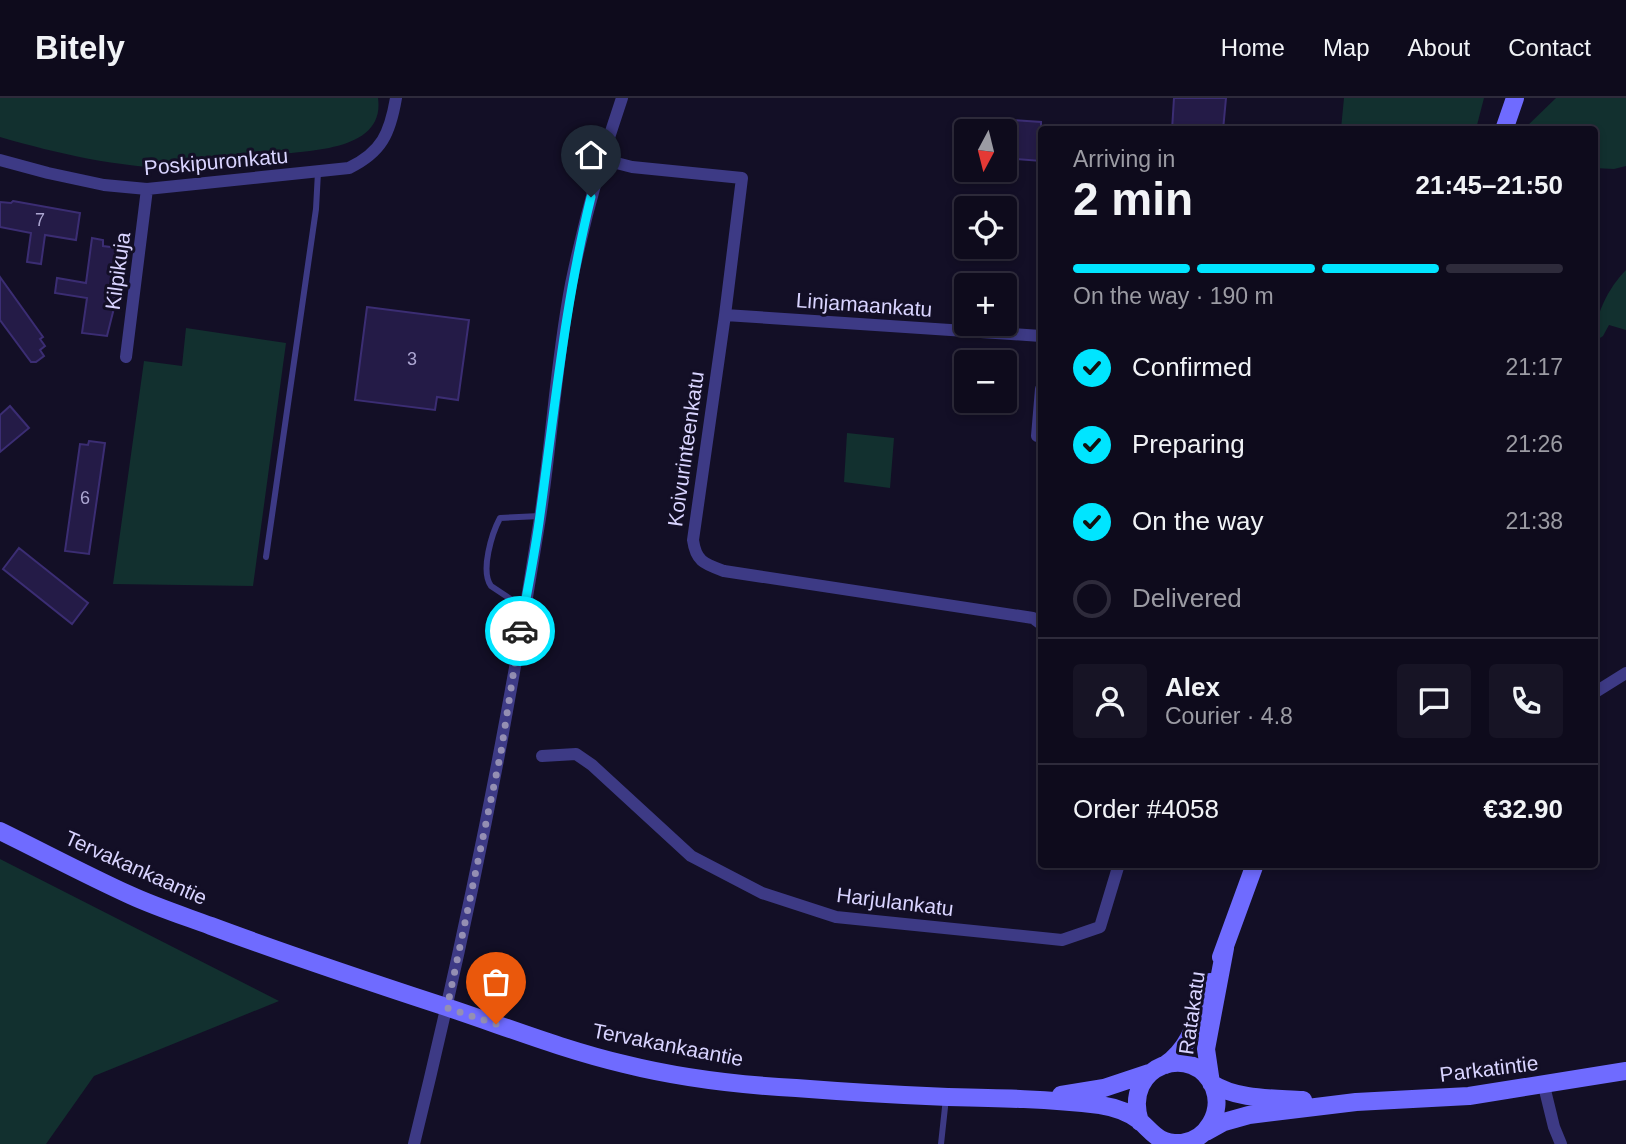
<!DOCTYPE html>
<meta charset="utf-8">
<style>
:root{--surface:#0e0b1c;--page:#171425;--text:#f1f3f6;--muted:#9b9ba3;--line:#2e2b3b;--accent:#00e5ff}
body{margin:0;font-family:Arial,sans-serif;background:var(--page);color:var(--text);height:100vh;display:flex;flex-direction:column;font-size:26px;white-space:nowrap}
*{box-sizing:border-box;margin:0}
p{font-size:23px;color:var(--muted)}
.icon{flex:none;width:38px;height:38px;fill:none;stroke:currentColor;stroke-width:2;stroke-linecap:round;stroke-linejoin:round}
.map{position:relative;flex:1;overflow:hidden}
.details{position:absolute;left:1038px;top:28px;width:560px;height:742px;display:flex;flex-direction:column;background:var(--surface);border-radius:7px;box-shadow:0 4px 10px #0003,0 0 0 2px var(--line)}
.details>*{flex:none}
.needle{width:46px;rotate:187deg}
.controls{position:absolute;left:954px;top:21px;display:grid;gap:14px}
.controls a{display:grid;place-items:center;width:63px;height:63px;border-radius:7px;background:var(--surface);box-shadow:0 4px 10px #0003,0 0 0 2px var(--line);font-size:35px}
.pin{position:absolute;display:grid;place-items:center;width:60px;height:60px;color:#fff;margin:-72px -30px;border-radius:50% 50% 50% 0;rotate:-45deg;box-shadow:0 0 7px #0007}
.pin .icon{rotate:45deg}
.courier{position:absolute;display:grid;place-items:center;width:70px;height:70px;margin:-35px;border:5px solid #00e5ff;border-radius:50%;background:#fff;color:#222;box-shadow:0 2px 9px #0007}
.head em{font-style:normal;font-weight:800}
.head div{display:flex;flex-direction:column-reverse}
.head{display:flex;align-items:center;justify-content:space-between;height:119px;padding:0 35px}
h1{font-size:46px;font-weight:800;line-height:52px}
.bar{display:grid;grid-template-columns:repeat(4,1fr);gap:10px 7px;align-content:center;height:84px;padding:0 35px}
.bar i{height:9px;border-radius:5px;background:var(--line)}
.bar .current{background:var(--accent)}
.bar p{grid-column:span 4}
.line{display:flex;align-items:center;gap:18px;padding:0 35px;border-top:2px solid var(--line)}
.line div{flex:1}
.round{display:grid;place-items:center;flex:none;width:74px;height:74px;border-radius:7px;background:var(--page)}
ol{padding:0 35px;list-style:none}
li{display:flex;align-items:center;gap:21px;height:77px}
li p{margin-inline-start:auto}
li .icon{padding:7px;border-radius:50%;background:var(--accent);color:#111;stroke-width:4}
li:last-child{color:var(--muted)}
li i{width:38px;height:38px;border:4px solid var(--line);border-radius:50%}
header{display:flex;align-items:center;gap:42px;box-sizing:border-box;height:98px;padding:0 35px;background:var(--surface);border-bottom:2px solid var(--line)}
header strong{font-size:33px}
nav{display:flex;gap:38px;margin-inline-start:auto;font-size:24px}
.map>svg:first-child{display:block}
</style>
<header>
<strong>Bitely</strong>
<nav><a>Home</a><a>Map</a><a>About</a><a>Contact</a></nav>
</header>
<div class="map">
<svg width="1626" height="1046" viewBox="0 0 1626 1046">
<rect width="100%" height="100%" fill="#130f26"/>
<path fill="#12302f" d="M0,0H378C386,57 299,52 264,58C238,62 205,72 179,71C117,69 59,56 0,39Z
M1344,0H1484L1476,31H1341Z
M1556,0H1626V68L1614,71L1594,70V32L1524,31Z
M1626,172V232L1609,227L1603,238L1594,244C1594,219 1608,190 1626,172Z
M186,230L286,245L253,488L113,486L144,263L182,268Z
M847,335L894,340L890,390L844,384Z
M0,761L279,903L94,978L46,1046H0Z"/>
<path fill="#241b47" stroke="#3b2d73" stroke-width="2" d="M1174,0H1226L1223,32H1172Z
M997,21L1041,24V63L1004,60V33H996Z
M13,103L80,115L76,142L45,137L41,166L27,164L31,135L0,129V104L11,105Z
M92,140L103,142V148L119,150L115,206L107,238L82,235L87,200L55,195L57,180L86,185Z
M0,179L43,239L40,241L45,248L40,252L44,258L36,264H31L0,222Z
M367,209L469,222L458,302L437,299L435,312L355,302Z
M10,308L29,330L0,354V317Z
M89,343L105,345L89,456L65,453L80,346L88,347Z
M19,450L88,505L72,526L3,471Z"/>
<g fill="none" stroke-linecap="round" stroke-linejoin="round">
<path stroke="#3d3a85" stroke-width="6" d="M266,459L316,111L318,74
M524,510L491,488C480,473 492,435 500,420L540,418
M941,1046L946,1000"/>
<path stroke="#3d3a85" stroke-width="12" d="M601,61L632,69L742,80L725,217L693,442C696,464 705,466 724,473L1033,520L1041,526
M0,62L48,75L104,87L147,91L349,70C382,54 390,35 396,0
M725,217L1041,238
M126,259L147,91
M1037,338L1041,291
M1594,595L1626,575
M542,658L576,656L592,667L691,758L762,795L836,819L1062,842L1100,829L1119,766
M1544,988L1554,1029L1561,1046
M414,1046C465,839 507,631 540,420C552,342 556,264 571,186C584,123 601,61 622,0"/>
<path stroke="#6f6bff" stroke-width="18" d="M1504,32L1515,0
M0,733C43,754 86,777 130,797C156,809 184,818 211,828C286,856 361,881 437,906C499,926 560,951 624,966C680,980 739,987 796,990C847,994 897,997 948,999C999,1000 1049,1001 1100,1007C1113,1009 1129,1014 1140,1023C1154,1036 1159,1046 1182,1045C1207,1042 1223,1014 1214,990C1195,943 1121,966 1140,1024
M1225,850L1206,951L1211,985C1237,1002 1273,1000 1303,1002
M1221,859L1255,766
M1165,967C1194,947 1197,916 1210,884
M1061,997L1104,990L1149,975
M1206,1034L1224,1024L1249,1017L1356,1004L1469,998L1626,973"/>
</g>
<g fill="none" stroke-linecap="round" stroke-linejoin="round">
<path stroke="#948fb3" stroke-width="7" stroke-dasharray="0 12.6" d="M496,926L447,910L501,654L520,533"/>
<path stroke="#00e5ff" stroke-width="9" d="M520,533C527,494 535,456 540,417C555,309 565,204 591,99"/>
</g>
<g text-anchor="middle" stroke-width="6" stroke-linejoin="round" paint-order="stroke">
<g font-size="18" fill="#aca6d1">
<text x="40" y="128">7</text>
<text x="412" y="267">3</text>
<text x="85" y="406">6</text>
</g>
<g font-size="21" fill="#d9d4ff" stroke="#130f26">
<text transform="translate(216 64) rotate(-5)" y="7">Poskipuronkatu</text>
<text transform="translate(118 173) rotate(-82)" y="7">Kilpikuja</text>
<text transform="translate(864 207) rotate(4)" y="7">Linjamaankatu</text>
<text transform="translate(686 351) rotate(-82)" y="7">Koivurinteenkatu</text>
<text transform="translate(136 770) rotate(24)" y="7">Tervakankaantie</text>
<text transform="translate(895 804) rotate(7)" y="7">Harjulankatu</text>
<text transform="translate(1192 915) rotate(-82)" y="7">Ratakatu</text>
<text transform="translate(668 947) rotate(11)" y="7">Tervakankaantie</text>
<text transform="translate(1489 971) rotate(-7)" y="7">Parkatintie</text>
</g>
</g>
</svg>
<div class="controls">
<a><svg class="needle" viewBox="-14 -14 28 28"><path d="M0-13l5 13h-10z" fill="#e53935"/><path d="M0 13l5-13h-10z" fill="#9b9ba3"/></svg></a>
<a><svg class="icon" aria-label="locate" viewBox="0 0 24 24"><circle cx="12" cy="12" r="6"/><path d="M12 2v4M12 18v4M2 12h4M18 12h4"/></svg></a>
<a>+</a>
<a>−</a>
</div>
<div class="pin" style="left:496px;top:926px;background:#ea580c"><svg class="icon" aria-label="bag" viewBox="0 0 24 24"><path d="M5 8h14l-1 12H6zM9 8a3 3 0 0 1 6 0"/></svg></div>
<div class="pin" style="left:591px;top:99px;background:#1f2937"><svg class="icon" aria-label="home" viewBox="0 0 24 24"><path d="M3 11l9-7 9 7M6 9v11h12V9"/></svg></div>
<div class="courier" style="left:520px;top:533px"><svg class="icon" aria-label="car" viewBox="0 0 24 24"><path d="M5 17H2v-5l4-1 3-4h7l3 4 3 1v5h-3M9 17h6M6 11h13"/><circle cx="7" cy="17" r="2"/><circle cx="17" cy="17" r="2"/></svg></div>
<section class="details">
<div class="head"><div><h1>2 min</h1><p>Arriving in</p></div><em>21:45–21:50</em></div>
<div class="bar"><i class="current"></i><i class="current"></i><i class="current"></i><i></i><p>On the way · 190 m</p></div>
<ol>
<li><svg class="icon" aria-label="check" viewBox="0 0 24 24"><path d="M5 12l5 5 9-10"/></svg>Confirmed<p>21:17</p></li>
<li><svg class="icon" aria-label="check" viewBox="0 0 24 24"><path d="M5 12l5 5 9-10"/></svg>Preparing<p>21:26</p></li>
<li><svg class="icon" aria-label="check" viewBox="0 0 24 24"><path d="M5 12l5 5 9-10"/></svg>On the way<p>21:38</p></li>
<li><i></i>Delivered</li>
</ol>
<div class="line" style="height:126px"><a class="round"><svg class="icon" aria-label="person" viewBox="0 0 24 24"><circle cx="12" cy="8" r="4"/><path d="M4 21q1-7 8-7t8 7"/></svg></a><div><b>Alex</b><p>Courier · 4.8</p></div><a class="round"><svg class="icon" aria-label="chat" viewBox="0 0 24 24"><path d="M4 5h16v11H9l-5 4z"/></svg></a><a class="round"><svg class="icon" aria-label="phone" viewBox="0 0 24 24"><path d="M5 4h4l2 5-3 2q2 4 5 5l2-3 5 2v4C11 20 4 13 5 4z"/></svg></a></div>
<div class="line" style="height:91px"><div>Order #4058</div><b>€32.90</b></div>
</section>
</div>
